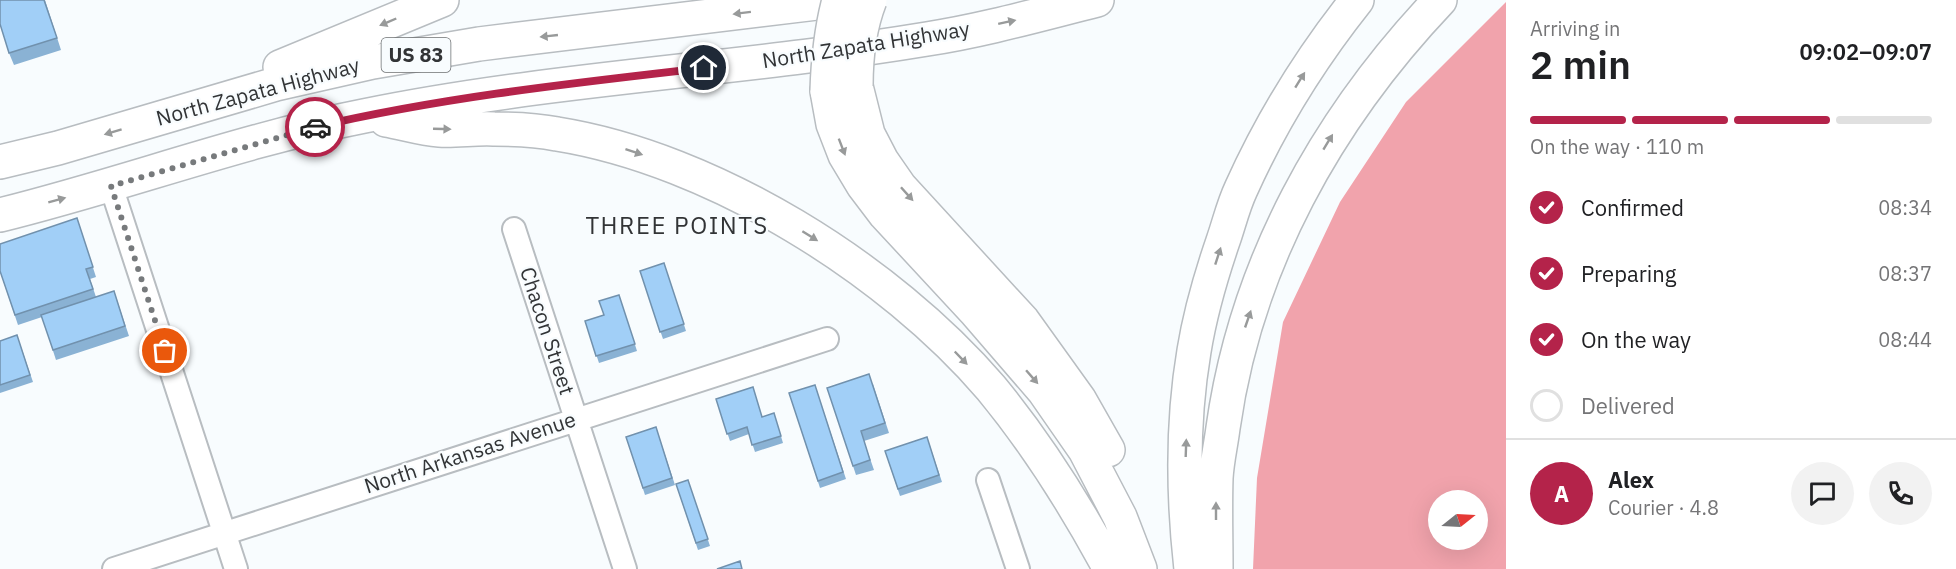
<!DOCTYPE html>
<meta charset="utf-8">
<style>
:root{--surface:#fff;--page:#f2f2f2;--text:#202124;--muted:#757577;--line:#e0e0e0;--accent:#b4234a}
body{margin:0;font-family:"IBM Plex Sans",sans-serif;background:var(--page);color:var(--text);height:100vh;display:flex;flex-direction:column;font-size:22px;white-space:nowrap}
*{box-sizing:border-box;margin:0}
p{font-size:20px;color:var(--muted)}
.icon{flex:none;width:33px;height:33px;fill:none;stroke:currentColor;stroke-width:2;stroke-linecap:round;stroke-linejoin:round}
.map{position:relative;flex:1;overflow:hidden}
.details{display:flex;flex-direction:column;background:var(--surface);width:450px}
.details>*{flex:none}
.needle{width:39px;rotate:72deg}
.fabs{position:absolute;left:1428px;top:490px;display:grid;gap:12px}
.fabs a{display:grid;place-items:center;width:60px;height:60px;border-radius:50%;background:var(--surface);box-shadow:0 6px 24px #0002;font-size:30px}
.pin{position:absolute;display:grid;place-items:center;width:51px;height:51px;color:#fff;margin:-26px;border:3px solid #fff;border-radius:50%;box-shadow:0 2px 6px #0007}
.courier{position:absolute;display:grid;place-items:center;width:60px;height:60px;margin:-30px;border:4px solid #b4234a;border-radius:50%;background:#fff;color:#222;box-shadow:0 2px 8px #0007}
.overview em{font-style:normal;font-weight:600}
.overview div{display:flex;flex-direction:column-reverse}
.overview{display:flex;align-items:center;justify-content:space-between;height:102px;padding:0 24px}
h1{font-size:39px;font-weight:600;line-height:45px}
.bar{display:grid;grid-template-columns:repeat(4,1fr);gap:9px 6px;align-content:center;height:72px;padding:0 24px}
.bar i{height:8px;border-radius:4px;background:var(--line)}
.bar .selected{background:var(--accent)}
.bar p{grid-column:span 4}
.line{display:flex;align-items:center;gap:15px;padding:0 24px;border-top:2px solid var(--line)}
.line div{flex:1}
.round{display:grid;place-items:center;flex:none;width:63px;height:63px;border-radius:32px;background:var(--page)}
ol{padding:0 24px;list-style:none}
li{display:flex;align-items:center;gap:18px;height:66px}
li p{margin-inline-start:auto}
li .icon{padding:6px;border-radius:50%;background:var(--accent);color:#fff;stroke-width:4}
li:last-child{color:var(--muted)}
li i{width:33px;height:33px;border:3px solid var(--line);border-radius:50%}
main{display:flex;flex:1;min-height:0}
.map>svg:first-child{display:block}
</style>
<main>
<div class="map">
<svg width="1506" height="569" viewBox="0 0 1506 569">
<rect width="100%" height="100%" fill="#f8fcfe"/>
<path fill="#f1a3ac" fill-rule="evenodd" d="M1506,2V569H1253L1257,478L1283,322L1340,202L1406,102ZM1438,501H1478V540H1438Z"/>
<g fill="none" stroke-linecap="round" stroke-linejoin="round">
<defs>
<path id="street" d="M111,186L236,569
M514,229L625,569
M988,480L1018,569
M114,569L827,339"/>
<path id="primary" d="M280,67L442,0
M856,86L868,134L882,161L900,187L1023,321L1079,399L1108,450
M827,91L833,124L845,155L863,185L885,214L975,311L1044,391L1085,450L1120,517L1140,569
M386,120C403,123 422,129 439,130C457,131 476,128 494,129C514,129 537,130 557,134C713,159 889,269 991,388C1038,445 1075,504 1110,569
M0,162L58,148L276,84L373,62L479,44L842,0
M0,215C122,185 241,140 364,116C550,78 740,70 927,39C985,30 1041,14 1097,0
M1191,569C1183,498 1182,422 1194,351C1200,314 1211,276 1223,241C1229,224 1233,206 1241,189C1272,120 1310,59 1357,0
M1216,569C1216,539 1215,508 1216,478C1217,461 1221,444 1223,428C1246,264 1327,119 1440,0"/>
</defs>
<use href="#street" stroke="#b8bdc1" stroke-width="26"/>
<use href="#primary" stroke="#b8bdc1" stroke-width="36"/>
<use href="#street" stroke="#fff" stroke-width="22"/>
<use href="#primary" stroke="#fff" stroke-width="33"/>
<defs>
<path id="primary-bridge" d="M856,86C856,56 859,28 870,0
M827,91C828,59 831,30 839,0"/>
</defs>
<use href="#primary-bridge" stroke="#b8bdc1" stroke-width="36" stroke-linecap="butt"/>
<use href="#primary-bridge" stroke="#fff" stroke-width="33"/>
</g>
<path fill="#8ab2d4" d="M0,0H45L61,50L14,65L9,53Z
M77,218L96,277L90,279L96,297L114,291L129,336L56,360L42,317L18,325L0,271Z
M664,263L686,331L663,339L640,271Z
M619,295L637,351L599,363L585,321L604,315Z
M17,335L33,382L0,393V341Z
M873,384L889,433L864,441L874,470L856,475L853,466Z
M815,385L846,479L820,488L789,393Z
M716,399L763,417L774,413L783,443L755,452L749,434L730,441Z
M656,427L675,485L645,495L626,437Z
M927,437L942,482L900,496L885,451Z
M688,480L710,546L698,550L676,484Z"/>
<path fill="#a1cff7" stroke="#7191ad" stroke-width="1.5" d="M0,0H44L57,38L9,53L0,24Z
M77,218L93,267L86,269L93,289L15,315L0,271V244Z
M664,263L684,324L660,332L640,271Z
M114,291L125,326L53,350L41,315Z
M619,295L635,344L596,356L585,321L604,315L599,301Z
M17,335L30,375L0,385V341Z
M869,374L885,423L861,431L870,460L853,466L827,388Z
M815,385L843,472L818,481L789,393Z
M753,387L762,417L774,413L781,436L752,445L747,427L727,434L716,399Z
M656,427L672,478L643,488L626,437Z
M927,437L939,475L898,489L885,451Z
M688,480L708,539L696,543L676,484Z
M740,561L742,569H717Z"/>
<defs><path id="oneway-solid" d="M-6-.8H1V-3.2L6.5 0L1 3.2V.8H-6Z" transform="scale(1.5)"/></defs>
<g fill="#989a9a">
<use href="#oneway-solid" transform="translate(742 13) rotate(173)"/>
<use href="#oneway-solid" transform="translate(388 22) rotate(157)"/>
<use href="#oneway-solid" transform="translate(1007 22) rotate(-12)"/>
<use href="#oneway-solid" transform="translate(549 36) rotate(174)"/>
<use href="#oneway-solid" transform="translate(1300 80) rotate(-58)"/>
<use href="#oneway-solid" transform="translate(442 129) rotate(2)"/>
<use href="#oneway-solid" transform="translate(113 132) rotate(163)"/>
<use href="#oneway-solid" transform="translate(1328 142) rotate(-59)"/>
<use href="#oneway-solid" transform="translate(842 147) rotate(69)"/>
<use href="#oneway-solid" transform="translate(634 152) rotate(18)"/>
<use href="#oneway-solid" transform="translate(907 194) rotate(48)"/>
<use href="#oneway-solid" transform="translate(57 200) rotate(-15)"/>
<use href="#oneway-solid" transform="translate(810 236) rotate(32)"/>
<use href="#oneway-solid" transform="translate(1218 256) rotate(-72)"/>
<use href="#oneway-solid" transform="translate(1248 319) rotate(-71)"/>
<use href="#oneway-solid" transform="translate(961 358) rotate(46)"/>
<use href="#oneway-solid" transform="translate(1032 377) rotate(49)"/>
<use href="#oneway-solid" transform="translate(1186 448) rotate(-88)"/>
<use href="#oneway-solid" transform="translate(1216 511) rotate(-90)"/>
</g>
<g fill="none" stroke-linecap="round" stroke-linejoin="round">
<path stroke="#777a7c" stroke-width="6" stroke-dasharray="0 10.8" d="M165,351L111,186L315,127"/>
<path stroke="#b4234a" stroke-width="8" d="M315,127C443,97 574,83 704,68"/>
</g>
<g text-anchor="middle" stroke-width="4.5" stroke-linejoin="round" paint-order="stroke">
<rect fill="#f8fcfe" stroke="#6d7072" stroke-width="1.5" x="381.5" y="38" width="69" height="34" rx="4.5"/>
<g font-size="20" font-weight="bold" fill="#323436">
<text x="416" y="62">US 83</text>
</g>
<g font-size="21" fill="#323436" stroke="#f8fcfe">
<text transform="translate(866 45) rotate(-9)" y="7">North Zapata Highway</text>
<text transform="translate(258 92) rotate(-15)" y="7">North Zapata Highway</text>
<text transform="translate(547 331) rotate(72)" y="7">Chacon Street</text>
<text transform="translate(470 453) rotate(-18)" y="7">North Arkansas Avenue</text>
</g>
<g font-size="24" letter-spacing="1.5" fill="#323436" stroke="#f8fcfe">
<text x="677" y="234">THREE POINTS</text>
</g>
</g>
</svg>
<div class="fabs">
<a><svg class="needle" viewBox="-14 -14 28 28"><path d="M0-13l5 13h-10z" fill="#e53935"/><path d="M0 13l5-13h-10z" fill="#757577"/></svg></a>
</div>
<div class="pin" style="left:165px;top:351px;background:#ea580c"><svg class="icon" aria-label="bag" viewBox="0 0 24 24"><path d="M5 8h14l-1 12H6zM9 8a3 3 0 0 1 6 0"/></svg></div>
<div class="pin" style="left:704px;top:68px;background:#1f2937"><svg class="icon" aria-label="home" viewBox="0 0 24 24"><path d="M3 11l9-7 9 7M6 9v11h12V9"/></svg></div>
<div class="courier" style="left:315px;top:127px"><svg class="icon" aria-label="car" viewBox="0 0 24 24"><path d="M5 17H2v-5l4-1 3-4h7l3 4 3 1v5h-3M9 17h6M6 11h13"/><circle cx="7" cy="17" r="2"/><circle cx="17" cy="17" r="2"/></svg></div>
</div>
<section class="details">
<div class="overview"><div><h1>2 min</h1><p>Arriving in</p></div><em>09:02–09:07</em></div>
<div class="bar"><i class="selected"></i><i class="selected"></i><i class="selected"></i><i></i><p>On the way · 110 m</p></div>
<ol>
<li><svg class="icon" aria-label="check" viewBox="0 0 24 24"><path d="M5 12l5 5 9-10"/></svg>Confirmed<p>08:34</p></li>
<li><svg class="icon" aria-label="check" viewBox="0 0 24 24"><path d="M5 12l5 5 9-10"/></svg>Preparing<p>08:37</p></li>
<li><svg class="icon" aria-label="check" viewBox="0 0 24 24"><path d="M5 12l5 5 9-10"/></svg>On the way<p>08:44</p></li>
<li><i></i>Delivered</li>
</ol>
<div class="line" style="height:108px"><b class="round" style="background:var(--accent);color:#fff">A</b><div><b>Alex</b><p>Courier · 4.8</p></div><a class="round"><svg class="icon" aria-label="chat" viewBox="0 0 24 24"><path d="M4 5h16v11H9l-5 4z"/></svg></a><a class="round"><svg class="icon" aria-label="phone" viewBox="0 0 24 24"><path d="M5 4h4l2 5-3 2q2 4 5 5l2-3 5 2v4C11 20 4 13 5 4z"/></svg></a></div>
</section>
</main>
